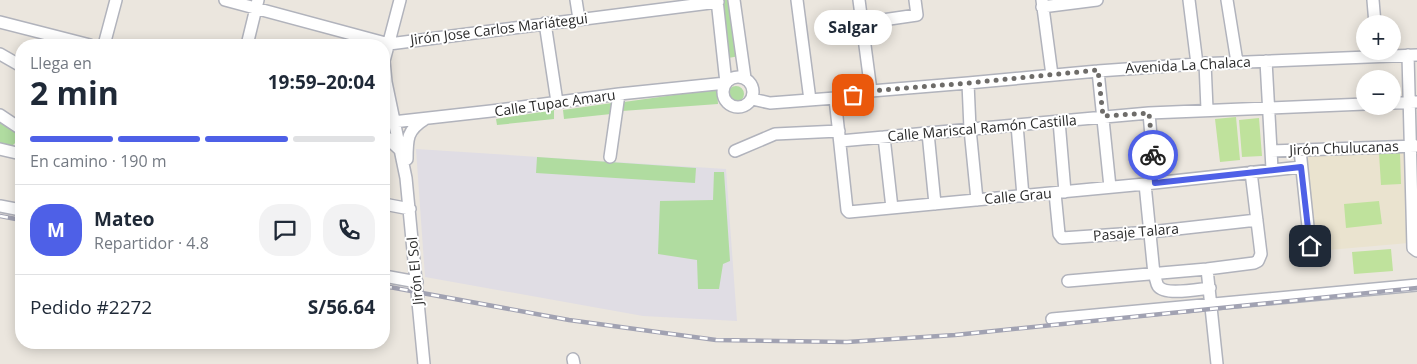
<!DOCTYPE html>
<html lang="es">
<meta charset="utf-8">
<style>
:root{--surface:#fff;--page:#f2f2f3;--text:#1f2937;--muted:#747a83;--line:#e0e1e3;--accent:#4e60e7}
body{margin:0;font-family:"Open Sans",sans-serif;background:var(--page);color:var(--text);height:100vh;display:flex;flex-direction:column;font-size:19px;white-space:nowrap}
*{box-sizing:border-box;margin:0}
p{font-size:16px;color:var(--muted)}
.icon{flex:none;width:28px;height:28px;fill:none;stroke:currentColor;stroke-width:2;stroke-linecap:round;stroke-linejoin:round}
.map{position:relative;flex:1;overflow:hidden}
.drawer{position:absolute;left:15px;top:39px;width:375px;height:310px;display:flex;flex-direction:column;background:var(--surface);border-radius:20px;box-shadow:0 2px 12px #0003}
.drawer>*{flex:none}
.controls{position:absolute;left:1356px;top:15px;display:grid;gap:10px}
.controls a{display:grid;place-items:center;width:45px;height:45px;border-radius:50%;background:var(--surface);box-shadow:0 2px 12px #0003;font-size:25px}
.pin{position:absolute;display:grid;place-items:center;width:42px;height:42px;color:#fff;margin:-21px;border-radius:10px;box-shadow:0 2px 8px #0006}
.courier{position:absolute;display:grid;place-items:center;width:50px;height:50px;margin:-25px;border:4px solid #4e60e7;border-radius:50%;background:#fff;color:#222;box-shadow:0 1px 6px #0007}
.bubble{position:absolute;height:35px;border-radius:18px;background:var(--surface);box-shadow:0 2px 12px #0003;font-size:16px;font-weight:700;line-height:35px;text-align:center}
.head em{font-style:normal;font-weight:700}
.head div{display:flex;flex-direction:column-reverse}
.head{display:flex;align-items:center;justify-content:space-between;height:85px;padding:0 15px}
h1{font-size:32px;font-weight:700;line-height:38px}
.bar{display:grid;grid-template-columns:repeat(4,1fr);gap:8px 5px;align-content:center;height:60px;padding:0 15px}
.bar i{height:6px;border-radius:4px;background:var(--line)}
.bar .current{background:var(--accent)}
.bar p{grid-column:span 4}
.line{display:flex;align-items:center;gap:12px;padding:0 15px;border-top:1px solid var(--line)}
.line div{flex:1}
.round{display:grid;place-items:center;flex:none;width:52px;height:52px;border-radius:20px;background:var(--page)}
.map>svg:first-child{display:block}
</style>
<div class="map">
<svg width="1417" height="364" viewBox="0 0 1417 364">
<rect width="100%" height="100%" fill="#ebe6de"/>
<path fill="#e0dde4" d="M416,149L726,169L737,321L643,316L425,277Z"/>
<path fill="#eae3cf" d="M1404,150L1409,243L1317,251L1305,154Z"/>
<path fill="#b0dca0" d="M720,0H732L740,56L728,58Z
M728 94a8 8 0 1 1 16 0a8 8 0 1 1-16 0Z
M717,89L718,104L622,111L624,102Z
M612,103L611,114L564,119L563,110Z
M554,110V119L497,125L496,119Z
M0,120C9,126 18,129 17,141L11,147L0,145Z
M537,157L696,168L695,183L536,173Z
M714,172H724L730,261L723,264L719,289H698L697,260L658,254L660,201L713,200Z"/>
<path fill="#bfe29c" d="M1236,117L1240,160L1220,162L1215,119Z
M1259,118L1262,156L1242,157L1239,120Z
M1379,153H1400L1401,184L1381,185Z
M1379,201L1382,224L1346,228L1344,204Z
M1391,249L1393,271L1354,274L1352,252Z"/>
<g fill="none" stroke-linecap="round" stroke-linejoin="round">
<defs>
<path id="minor" d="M225,0L389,44L718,2
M576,0L579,19
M717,0L726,83
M734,0L745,78
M797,0L810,100
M859,0L871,91
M1042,0L1052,75
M1189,0L1197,64
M1227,0L1237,62
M1373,0L1375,24
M1042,7L1097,0
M0,22L90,45
M545,23L557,102
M862,23L917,15L915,0
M104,45L116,0
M247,45L258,0
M0,54L21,66
M1408,55L1413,248L1417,251
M384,61L386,82L406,178L424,364
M384,61L400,0
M1266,61L1272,169
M1205,63L1207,109
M1098,71L1110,187
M723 92a15 15 0 1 1 30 0a15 15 0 1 1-30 0Z
M968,83L970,129L977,200
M835,98L847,210L849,212L1145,184L1301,167
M752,99L770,103L835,98L871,91L968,83L1098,71L1197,64L1417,55
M1392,103L1416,102
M1149,113L1155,183
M0,115L21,129
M1059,121L1065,192
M384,123L491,111L619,94L726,83
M1017,125L1023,196
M928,133L935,204
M384,135L400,150
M884,137L892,208
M840,141L1149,113L1365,104
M0,149L21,154
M1300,150L1310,246
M735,151L775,134L839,131
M1271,151L1417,146
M610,157L619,94
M407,159C407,139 407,130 425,119
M1145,184L1154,274C1156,278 1156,283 1158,286C1165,296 1199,289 1210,288
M1055,193L1059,234L1062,238L1150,232L1257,220
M384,204L410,209
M0,206L21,210
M1207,269L1217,364
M384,276L417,282
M1068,281L1207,269L1254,263L1258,261L1261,254L1251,172
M1052,319L1417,285
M573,359L574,364"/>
</defs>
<use href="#minor" stroke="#b1b3bc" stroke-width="14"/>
<use href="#minor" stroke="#fff" stroke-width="11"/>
<defs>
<path id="rail" d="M0,216L21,220
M384,286L569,320L716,340L847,342L955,335L1417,288"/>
</defs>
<use href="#rail" stroke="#a1a2b2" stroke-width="4.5"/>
<use href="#rail" stroke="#fff" stroke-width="2.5" stroke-dasharray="8" stroke-linecap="butt"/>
</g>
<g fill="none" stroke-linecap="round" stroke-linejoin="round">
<path stroke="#6e6c69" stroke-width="5" stroke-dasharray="0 9" d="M853,95L871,91L968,83L1098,70L1103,116L1149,113L1153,155"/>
<path stroke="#4e60e7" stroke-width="6" d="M1153,155L1155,183L1301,167L1310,246"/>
</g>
<g text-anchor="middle" stroke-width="4" stroke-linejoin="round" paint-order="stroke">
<g font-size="14" fill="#2a2a2a" stroke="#fff">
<text transform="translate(499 29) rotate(-7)" y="5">Jirón Jose Carlos Mariátegui</text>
<text transform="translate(1188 65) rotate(-3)" y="5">Avenida La Chalaca</text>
<text transform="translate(555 103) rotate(-8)" y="5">Calle Tupac Amaru</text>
<text transform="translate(982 128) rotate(-5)" y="5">Calle Mariscal Ramón Castilla</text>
<text transform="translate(1344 148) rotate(-2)" y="5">Jirón Chulucanas</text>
<text transform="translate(1018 196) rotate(-5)" y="5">Calle Grau</text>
<text transform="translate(1136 232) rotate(-5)" y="5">Pasaje Talara</text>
<text transform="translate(415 271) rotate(-95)" y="5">Jirón El Sol</text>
</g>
</g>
</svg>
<div class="controls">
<a>+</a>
<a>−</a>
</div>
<div class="pin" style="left:853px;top:95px;background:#ea580c"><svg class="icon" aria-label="bag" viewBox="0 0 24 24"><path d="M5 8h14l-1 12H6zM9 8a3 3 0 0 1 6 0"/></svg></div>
<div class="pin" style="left:1310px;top:246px;background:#1f2937"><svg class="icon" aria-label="home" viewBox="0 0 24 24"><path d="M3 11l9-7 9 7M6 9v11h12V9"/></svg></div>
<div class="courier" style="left:1153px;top:155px"><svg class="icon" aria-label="bike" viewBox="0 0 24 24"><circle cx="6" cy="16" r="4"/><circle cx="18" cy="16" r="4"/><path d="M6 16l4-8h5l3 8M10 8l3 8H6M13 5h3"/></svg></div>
<div class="bubble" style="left:814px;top:10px;width:78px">Salgar</div>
<section class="drawer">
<div class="head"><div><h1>2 min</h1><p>Llega en</p></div><em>19:59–20:04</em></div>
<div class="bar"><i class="current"></i><i class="current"></i><i class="current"></i><i></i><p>En camino · 190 m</p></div>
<div class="line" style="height:90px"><b class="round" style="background:var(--accent);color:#fff">M</b><div><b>Mateo</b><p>Repartidor · 4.8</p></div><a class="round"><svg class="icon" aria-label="chat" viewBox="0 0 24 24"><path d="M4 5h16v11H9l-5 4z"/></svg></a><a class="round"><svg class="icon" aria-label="phone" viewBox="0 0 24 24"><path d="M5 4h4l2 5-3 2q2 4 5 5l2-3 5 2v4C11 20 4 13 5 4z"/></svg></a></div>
<div class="line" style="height:65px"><div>Pedido #2272</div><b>S/56.64</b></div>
</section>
</div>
